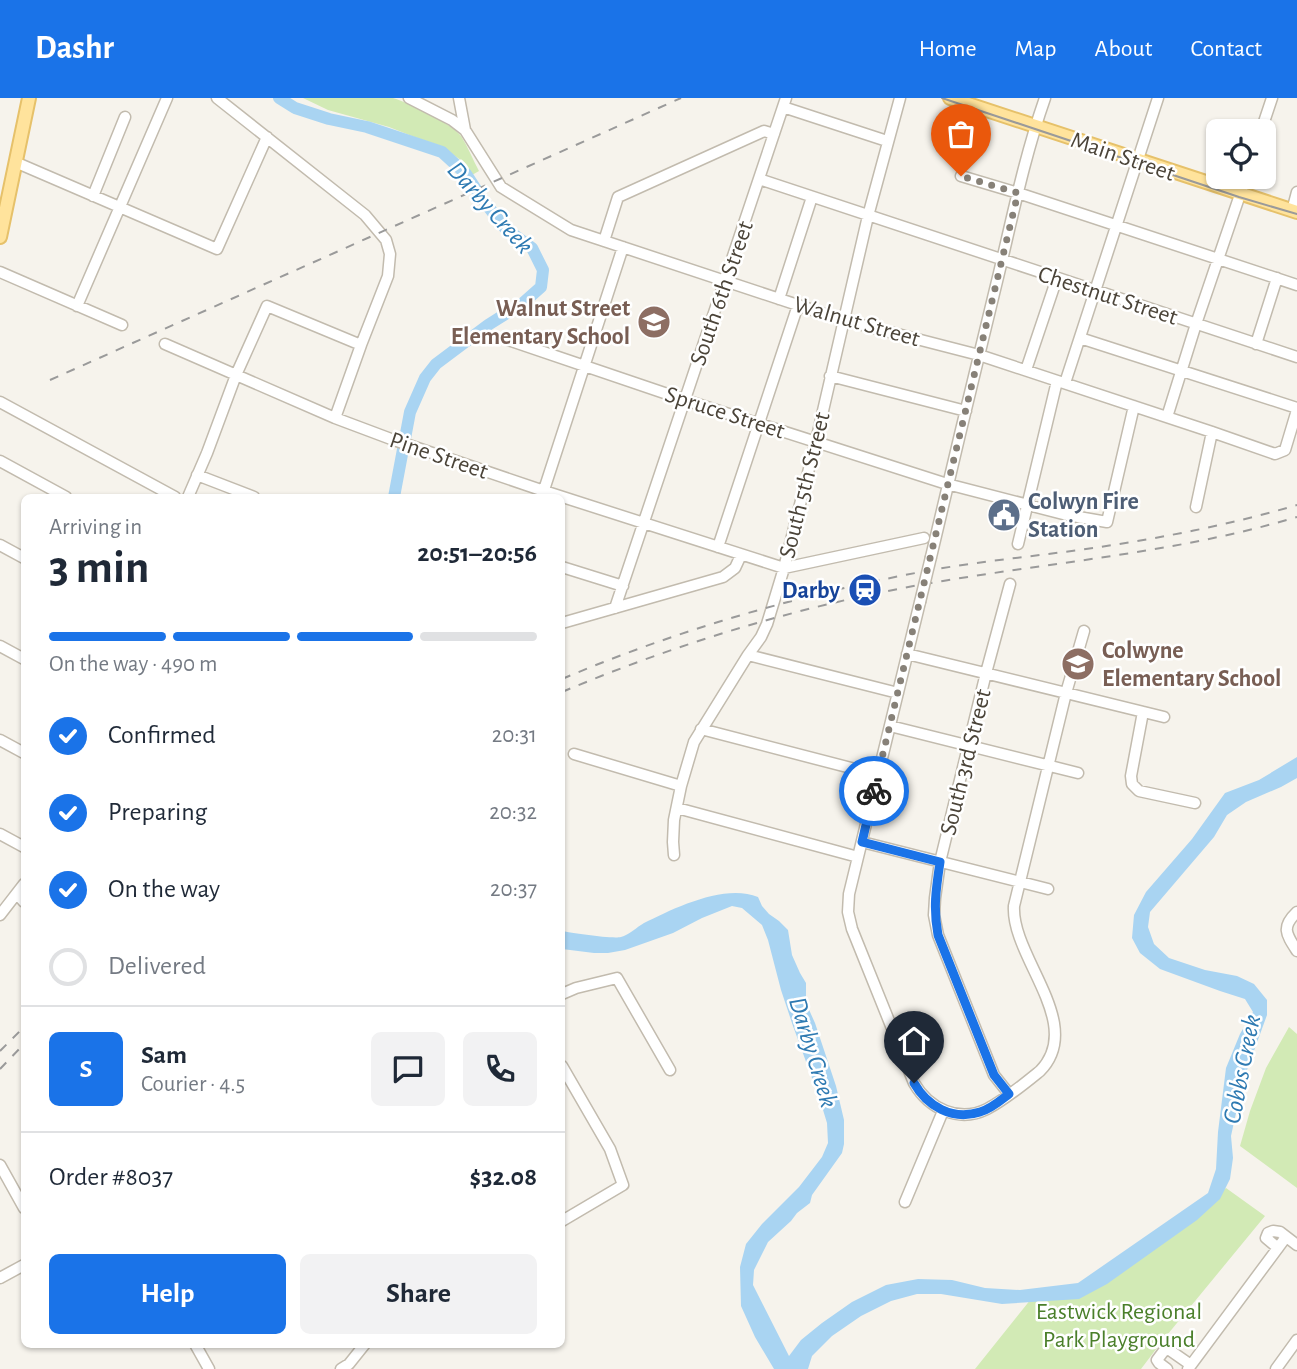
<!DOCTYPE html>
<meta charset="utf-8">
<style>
:root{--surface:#fff;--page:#f2f2f3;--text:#1f2937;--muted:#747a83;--line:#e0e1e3;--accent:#1a73e8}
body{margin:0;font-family:"Alegreya Sans",sans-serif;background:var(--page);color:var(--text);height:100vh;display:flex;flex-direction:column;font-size:26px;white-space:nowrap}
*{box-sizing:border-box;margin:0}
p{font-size:23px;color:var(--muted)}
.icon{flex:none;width:38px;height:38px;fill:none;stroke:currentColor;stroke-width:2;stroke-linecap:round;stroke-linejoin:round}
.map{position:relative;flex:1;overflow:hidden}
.details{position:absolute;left:21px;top:396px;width:544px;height:854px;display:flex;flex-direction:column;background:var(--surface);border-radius:10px;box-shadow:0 2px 5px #0004}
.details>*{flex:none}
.buttons{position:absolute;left:1206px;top:21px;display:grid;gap:14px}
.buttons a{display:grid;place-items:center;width:70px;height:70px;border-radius:10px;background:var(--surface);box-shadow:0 2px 5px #0004;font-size:35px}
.pin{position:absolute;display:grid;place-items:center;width:60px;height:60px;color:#fff;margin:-72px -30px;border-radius:50% 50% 50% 0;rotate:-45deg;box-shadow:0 0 7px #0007}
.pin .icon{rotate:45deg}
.courier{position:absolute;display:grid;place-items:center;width:70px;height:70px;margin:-35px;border:5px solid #1a73e8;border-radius:50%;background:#fff;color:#222;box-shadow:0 2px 9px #0007}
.overview em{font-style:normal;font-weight:700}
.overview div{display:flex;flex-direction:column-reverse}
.overview{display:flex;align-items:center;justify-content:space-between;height:119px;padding:0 28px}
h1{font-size:46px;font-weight:700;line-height:52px}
.bar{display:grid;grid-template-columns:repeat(4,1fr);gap:10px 7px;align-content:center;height:84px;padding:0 28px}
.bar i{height:9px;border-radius:5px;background:var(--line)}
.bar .on{background:var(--accent)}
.bar p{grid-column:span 4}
.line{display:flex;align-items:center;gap:18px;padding:0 28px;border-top:2px solid var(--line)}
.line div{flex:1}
.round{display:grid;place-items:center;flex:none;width:74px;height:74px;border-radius:10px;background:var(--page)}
ol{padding:0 28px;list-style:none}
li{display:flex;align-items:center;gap:21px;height:77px}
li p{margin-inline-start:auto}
li .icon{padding:7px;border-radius:50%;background:var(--accent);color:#fff;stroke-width:4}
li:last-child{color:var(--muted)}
li i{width:38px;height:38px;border:4px solid var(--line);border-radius:50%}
.action{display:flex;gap:14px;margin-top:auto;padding:14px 28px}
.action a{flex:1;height:80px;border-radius:10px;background:var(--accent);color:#fff;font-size:28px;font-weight:700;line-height:80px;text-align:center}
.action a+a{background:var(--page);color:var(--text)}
header{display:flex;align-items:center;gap:42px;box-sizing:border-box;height:98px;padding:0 35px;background:var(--accent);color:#fff}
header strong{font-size:33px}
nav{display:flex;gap:38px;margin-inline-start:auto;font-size:24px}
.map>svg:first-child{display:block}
</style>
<header>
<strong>Dashr</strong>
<nav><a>Home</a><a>Map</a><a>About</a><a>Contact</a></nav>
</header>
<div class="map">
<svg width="1297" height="1271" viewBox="0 0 1297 1271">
<rect width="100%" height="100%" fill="#f6f3ec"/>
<path fill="#d2eab5" d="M303,0H393C409,5 451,25 461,38C468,49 473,62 479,73L472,77L465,65L445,51L389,29L328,12Z
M1289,929L1297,936V1090L1240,1048L1250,1013L1266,970Z
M1226,1090L1265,1118L1163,1242L1141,1271H975L1031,1201L1088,1195Z"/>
<path fill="#a9d4f2" d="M1297,659V680L1281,689L1246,704L1227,717L1214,739L1150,814L1148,829L1154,846L1169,860L1205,872L1237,878L1254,886L1267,902V917L1243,983L1231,1038L1233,1060L1230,1081L1220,1101L1197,1122L1107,1186L1079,1201L1002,1206L941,1196H917L891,1203L861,1218L832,1238L812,1258L808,1271H774L755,1239L741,1208L740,1169L746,1146L762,1126L799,1089L822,1059L828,1045L827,1025L820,1002L793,928L781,892L768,842L762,827L742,810L732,808L702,820L673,835L625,852L608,855H594L562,851V833C572,835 612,841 621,839C629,837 637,829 644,825C674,810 725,785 758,799L762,808L769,816L779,823L788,832L792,857L800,875L806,885V905L815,925L836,988L844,1022V1046L842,1055L812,1097L810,1105L797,1115L791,1123L768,1144L754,1172L753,1187L789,1258L801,1242L822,1225L852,1204L886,1187L918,1181L952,1182L985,1190L1020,1192L1078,1185L1208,1095L1216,1071L1218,1034L1226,970L1240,936L1253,914L1245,901L1220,893L1160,871L1140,855L1132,840L1134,817L1146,794L1192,741L1225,695L1259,682Z"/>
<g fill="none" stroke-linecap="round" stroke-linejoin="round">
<path stroke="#a9d4f2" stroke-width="12" d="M279,0L295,10L329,21L367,29L442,54L466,76L483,102L505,130L532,150L543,172L541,189L523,205L488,227L436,266L425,280L410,314L394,399"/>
<defs>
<path id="minor" d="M217,0L365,117L386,142L390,156L388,178L361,247L335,320
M409,0L452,22L465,32L501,89L571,132L843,222L979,257L1212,334L1275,356L1285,352L1297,312
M459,0L465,32
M783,9L887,43
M1261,33L1272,0
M15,64L217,151L267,39
M961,78L1018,95L1297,187
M759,81L1297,259
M93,98L125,19
M1292,113L1297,94
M604,143L618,99L764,33L774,36
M0,174L122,227
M779,201L812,99
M77,208L167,0
M1080,240L1297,310
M508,242L685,302L947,386L1067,417L1107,424L1134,308
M165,246L335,320L391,341L544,393L784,470L924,440
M1256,246L1277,180
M1026,272L1057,180
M830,278L966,313
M1065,285L1158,0
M0,304L175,399
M1167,319L1196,226L1246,79
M0,363L66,399
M197,377L254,399
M542,398L623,149
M188,399L207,355L236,277L267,208L361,247
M1196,409L1212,334
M1018,446L1057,283
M0,447L24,460
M718,449L798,207
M931,459C953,364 976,270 999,175C1013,116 1025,57 1045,0
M562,469L623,488
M920,504L849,796L848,814L852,831L914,985C929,1011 959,1025 987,1011C1006,1001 1024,986 1040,973C1086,926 1011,859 1014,808L1066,595L1084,533
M615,510L786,0
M562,525L723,479L735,470L741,457
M0,548L24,561
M907,556L1164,619
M748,557L898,595
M1143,614L1131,678L1132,686L1139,693L1195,705
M890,628L1078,675
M701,631L878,677
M0,642L24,655
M574,656L681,688
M677,710L858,759
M0,736L24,749
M862,744L1048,791
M674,757L673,744L674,722L681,688L694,644L748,557L761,539L767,526L784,470L816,343L868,118L900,0
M17,796L24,804
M1297,814C1281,829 1286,836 1297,853
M0,817L24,786
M562,896L576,890L617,880L670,972
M562,968L610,1051L623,1087L562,1123
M1009,996L994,977L938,837L934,817L935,800L940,764L986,575L1010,486
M0,1067L24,1110
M905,1104L943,1013
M1278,1150L1266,1140L1268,1135L1273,1133L1280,1134L1297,1147
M0,1180L24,1167
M195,1246L209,1271
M341,1271L349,1266L365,1246
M1167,1271L1159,1265L1157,1262L1163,1254L1168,1251L1191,1267
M1188,1271L1286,1139
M1276,1271L1297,1242"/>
<path id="major" d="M950,0L1297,114
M0,139L29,0"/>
</defs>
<use href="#minor" stroke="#c2bbae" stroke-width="13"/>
<use href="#major" stroke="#e6c16a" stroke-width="16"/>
<use href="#minor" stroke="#fff" stroke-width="10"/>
<use href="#major" stroke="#ffe39c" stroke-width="12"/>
<path stroke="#9a9a9a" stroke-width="2" d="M942,0L1239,99L1297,116"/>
<path stroke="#9a9a9a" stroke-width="2" stroke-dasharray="9 9" stroke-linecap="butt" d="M50,282L681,0
M562,581C682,530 809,494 937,471C991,462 1046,457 1100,449C1166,439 1233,426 1297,407
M562,594C683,543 813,504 943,483C1062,463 1180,454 1297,419
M0,953L24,929
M0,971L24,946"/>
<defs>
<path id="minor-bridge" d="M920,504L931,459"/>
</defs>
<use href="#minor-bridge" stroke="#c2bbae" stroke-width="13" stroke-linecap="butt"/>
<use href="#minor-bridge" stroke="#fff" stroke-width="10"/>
</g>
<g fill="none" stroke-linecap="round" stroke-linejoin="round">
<path stroke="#878178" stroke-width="7" stroke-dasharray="0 12.6" d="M874,693L1018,95L961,78"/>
<path stroke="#1a73e8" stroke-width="9" d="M874,693L862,744L940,764C936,791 933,810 938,837L994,977L1009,996C1000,1003 991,1011 980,1014C952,1023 927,1008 914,985"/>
</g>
<defs>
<symbol id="school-disc" viewBox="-11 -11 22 22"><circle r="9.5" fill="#8d6e63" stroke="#fff"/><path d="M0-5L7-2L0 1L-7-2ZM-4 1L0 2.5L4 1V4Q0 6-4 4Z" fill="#fff"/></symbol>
<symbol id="civic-disc" viewBox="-11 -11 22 22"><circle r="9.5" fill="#5c6f8a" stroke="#fff"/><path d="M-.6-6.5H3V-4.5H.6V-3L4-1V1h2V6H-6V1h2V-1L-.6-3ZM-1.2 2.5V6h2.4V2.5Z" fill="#fff"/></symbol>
<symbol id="station-disc" viewBox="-11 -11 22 22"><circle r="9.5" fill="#1a4fb4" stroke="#fff"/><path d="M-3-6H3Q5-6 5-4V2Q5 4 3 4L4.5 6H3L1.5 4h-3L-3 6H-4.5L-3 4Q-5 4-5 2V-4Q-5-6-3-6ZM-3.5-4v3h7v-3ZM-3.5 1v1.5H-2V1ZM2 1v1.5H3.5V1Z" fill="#fff"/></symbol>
</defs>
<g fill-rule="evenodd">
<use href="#school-disc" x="635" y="205" width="38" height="38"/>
<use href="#civic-disc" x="985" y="398" width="38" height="38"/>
<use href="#station-disc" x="846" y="473" width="38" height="38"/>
<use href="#school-disc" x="1059" y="547" width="38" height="38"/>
</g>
<g text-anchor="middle" stroke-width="5" stroke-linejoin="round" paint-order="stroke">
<g font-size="24" fill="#4b4439" stroke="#fff">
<text transform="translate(1123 58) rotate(19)" y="8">Main Street</text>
<text transform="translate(721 195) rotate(-71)" y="8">South 6th Street</text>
<text transform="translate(1108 197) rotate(18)" y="8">Chestnut Street</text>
<text transform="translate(857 223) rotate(16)" y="8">Walnut Street</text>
<text transform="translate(725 314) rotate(18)" y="8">Spruce Street</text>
<text transform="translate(439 357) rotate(19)" y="8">Pine Street</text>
<text transform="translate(804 387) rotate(-76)" y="8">South 5th Street</text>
<text transform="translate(965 664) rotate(-76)" y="8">South 3rd Street</text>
</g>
<g font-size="24" font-weight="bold" fill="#785e54" stroke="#fff" text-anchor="end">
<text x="630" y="218">Walnut Street<tspan x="630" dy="28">Elementary School</tspan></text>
<text x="1102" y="560" text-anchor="start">Colwyne<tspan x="1102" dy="28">Elementary School</tspan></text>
</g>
<g font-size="24" font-weight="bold" fill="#4e5e75" stroke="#fff" text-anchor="start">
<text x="1028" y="411">Colwyn Fire<tspan x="1028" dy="28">Station</tspan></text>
</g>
<g font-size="24" font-weight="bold" fill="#164399" stroke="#fff" text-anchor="end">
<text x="840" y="500">Darby</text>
</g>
<g font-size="24" fill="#4a7f2a" stroke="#fff">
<text x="1119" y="1221">Eastwick Regional<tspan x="1119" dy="28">Park Playground</tspan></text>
</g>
<g font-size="26" font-style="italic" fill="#2e7ab2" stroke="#fff">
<text transform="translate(491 109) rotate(48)" y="9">Darby Creek</text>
<text transform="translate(814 954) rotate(73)" y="9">Darby Creek</text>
<text transform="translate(1241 971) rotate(-79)" y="9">Cobbs Creek</text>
</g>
</g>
</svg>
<div class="buttons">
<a><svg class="icon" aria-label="locate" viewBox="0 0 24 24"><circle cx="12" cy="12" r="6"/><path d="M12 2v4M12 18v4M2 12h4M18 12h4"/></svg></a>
</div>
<div class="pin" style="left:961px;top:78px;background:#ea580c"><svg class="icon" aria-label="bag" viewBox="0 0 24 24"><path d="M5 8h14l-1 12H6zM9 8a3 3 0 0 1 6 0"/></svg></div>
<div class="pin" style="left:914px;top:985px;background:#1f2937"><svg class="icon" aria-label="home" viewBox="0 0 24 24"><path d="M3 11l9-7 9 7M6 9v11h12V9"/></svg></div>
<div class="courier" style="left:874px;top:693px"><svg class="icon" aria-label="bike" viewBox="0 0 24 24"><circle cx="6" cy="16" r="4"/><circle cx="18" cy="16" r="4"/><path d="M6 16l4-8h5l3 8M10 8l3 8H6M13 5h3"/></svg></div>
<section class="details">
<div class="overview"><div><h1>3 min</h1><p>Arriving in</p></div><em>20:51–20:56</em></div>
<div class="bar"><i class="on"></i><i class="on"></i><i class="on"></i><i></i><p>On the way · 490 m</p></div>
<ol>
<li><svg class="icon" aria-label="check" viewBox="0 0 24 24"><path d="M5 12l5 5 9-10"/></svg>Confirmed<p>20:31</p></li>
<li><svg class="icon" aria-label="check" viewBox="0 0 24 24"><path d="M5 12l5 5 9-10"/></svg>Preparing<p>20:32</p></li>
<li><svg class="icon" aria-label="check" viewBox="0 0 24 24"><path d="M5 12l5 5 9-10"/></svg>On the way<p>20:37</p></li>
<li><i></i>Delivered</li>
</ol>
<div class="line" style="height:126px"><b class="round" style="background:var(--accent);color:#fff">S</b><div><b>Sam</b><p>Courier · 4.5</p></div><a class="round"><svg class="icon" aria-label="chat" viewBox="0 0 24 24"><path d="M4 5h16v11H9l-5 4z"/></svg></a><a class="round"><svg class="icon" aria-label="phone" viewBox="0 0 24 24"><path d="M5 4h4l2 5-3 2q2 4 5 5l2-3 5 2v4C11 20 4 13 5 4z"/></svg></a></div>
<div class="line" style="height:91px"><div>Order #8037</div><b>$32.08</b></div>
<div class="action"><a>Help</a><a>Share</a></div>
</section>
</div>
